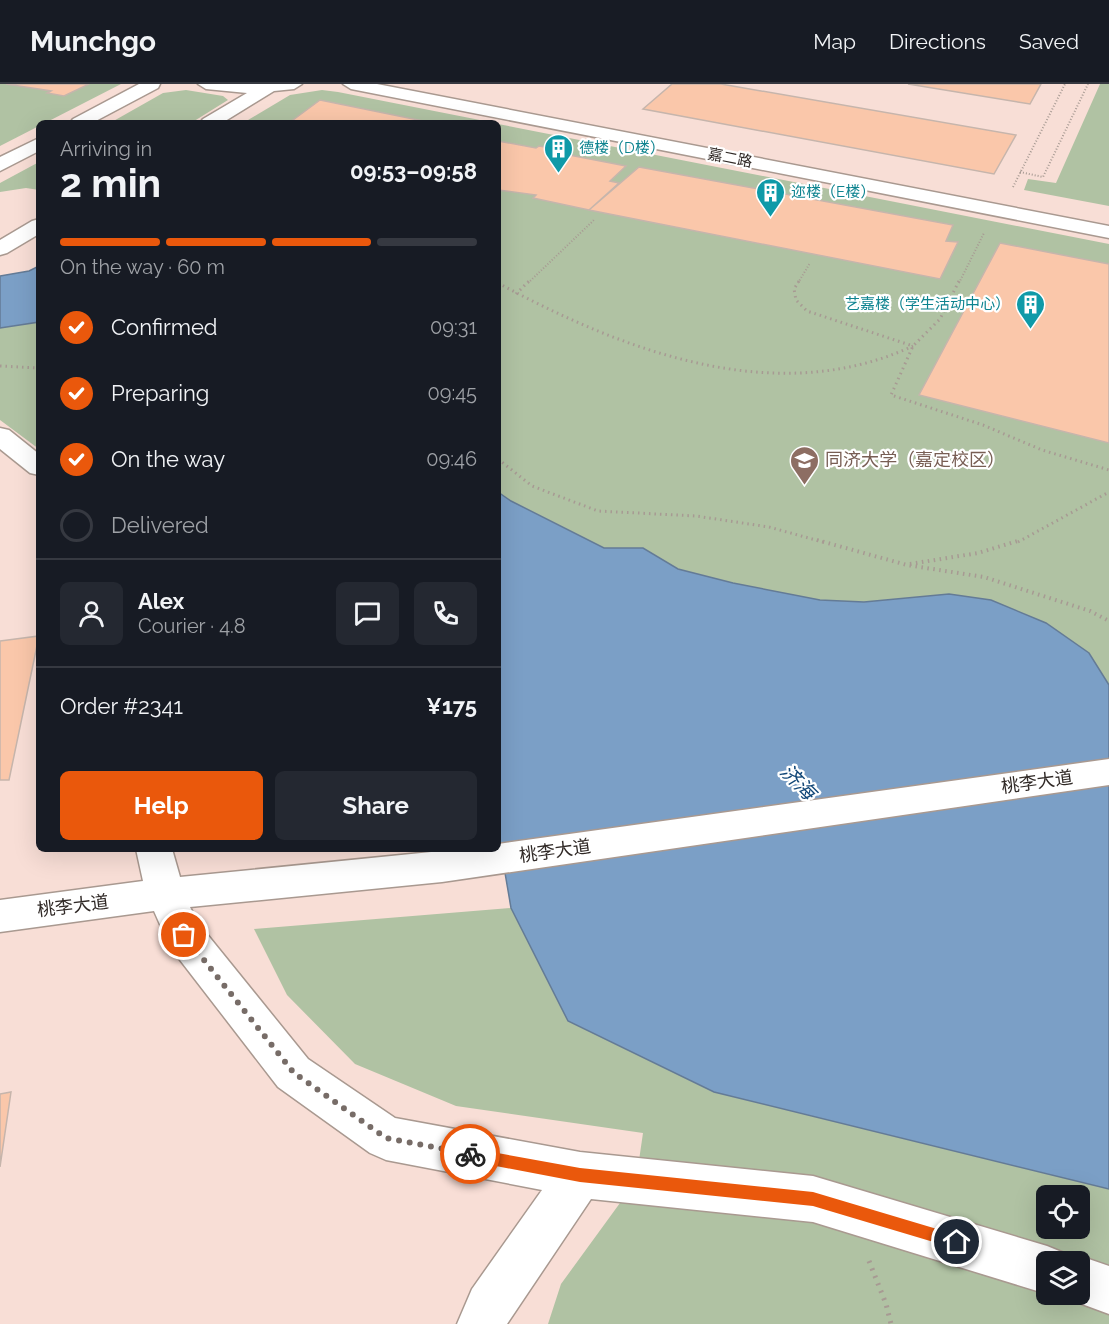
<!DOCTYPE html>
<meta charset="utf-8">
<style>
:root{--surface:#171b24;--page:#242831;--text:#f1f3f6;--muted:#9ea1a6;--line:#363941;--accent:#ea580c}
body{margin:0;font-family:Raleway,"Noto Sans SC",sans-serif;background:var(--page);color:var(--text);height:100vh;display:flex;flex-direction:column;font-size:22px;white-space:nowrap}
*{box-sizing:border-box;margin:0}
p{font-size:20px;color:var(--muted)}
.icon{flex:none;width:33px;height:33px;fill:none;stroke:currentColor;stroke-width:2;stroke-linecap:round;stroke-linejoin:round}
.map{position:relative;flex:1;overflow:hidden}
.drawer{position:absolute;left:36px;top:36px;width:465px;height:732px;display:flex;flex-direction:column;background:var(--surface);border-radius:9px;box-shadow:0 6px 24px #0002}
.drawer>*{flex:none}
.tools{position:absolute;left:1036px;top:1101px;display:grid;gap:12px}
.tools a{display:grid;place-items:center;width:54px;height:54px;border-radius:9px;background:var(--surface);box-shadow:0 6px 24px #0002;font-size:30px}
.pin{position:absolute;display:grid;place-items:center;width:51px;height:51px;color:#fff;margin:-26px;border:3px solid #fff;border-radius:50%;box-shadow:0 2px 6px #0007}
.courier{position:absolute;display:grid;place-items:center;width:60px;height:60px;margin:-30px;border:4px solid #ea580c;border-radius:50%;background:#fff;color:#222;box-shadow:0 2px 8px #0007}
.headline em{font-style:normal;font-weight:700}
.headline div{display:flex;flex-direction:column-reverse}
.headline{display:flex;align-items:center;justify-content:space-between;height:102px;padding:0 24px}
h1{font-size:39px;font-weight:700;line-height:45px}
.bar{display:grid;grid-template-columns:repeat(4,1fr);gap:9px 6px;align-content:center;height:72px;padding:0 24px}
.bar i{height:8px;border-radius:4px;background:var(--line)}
.bar .active{background:var(--accent)}
.bar p{grid-column:span 4}
.line{display:flex;align-items:center;gap:15px;padding:0 24px;border-top:2px solid var(--line)}
.line div{flex:1}
.round{display:grid;place-items:center;flex:none;width:63px;height:63px;border-radius:9px;background:var(--page)}
ol{padding:0 24px;list-style:none}
li{display:flex;align-items:center;gap:18px;height:66px}
li p{margin-inline-start:auto}
li .icon{padding:6px;border-radius:50%;background:var(--accent);color:#fff;stroke-width:4}
li:last-child{color:var(--muted)}
li i{width:33px;height:33px;border:3px solid var(--line);border-radius:50%}
.cta{display:flex;gap:12px;margin-top:auto;padding:12px 24px}
.cta a{flex:1;height:69px;border-radius:9px;background:var(--accent);color:#fff;font-size:24px;font-weight:700;line-height:69px;text-align:center}
.cta a+a{background:var(--page);color:var(--text)}
header{display:flex;align-items:center;gap:36px;box-sizing:border-box;height:84px;padding:0 30px;background:var(--surface);border-bottom:2px solid var(--line)}
header strong{font-size:28px}
nav{display:flex;gap:33px;margin-inline-start:auto;font-size:21px}
.map>svg:first-child{display:block}
</style>
<header>
<strong>Munchgo</strong>
<nav><a>Map</a><a>Directions</a><a>Saved</a></nav>
</header>
<div class="map">
<svg width="1109" height="1240" viewBox="0 0 1109 1240">
<rect width="100%" height="100%" fill="#fcebe1"/>
<path fill="#f8ded6" fill-rule="evenodd" d="M0,0H1109V1240H0ZM39,39H498V765H39ZM1047,1112H1080V1144H1047ZM1047,1178H1080V1210H1047Z"/>
<path fill="#b0c2a3" fill-rule="evenodd" d="M0,0H121L45,39H39V42L0,62Z
M1100,0H1109V122L1024,106L1028,95L1056,99Z
M186,6L223,12L228,16L191,39H110L163,9Z
M322,6L338,8L495,39H243L290,11Z
M498,40L1109,160V601L1089,569L1046,539L949,510L864,518L820,516L733,499L678,485L643,464H604L511,417L498,408Z
M39,78V106L26,104L0,108V99Z
M39,238V365L0,336V244Z
M511,824L568,937L714,1008L1109,1105V1240H548L561,1200L636,1097L643,1049L456,1022L355,980L287,911L254,845ZM1047,1112H1080V1144H1047ZM1047,1178H1080V1210H1047Z"/>
<path fill="#7b9fc6" stroke="#647b96" stroke-width="1.5" d="M39,182V238L0,244V192L29,187Z
M498,408L511,417L604,464H643L678,485L733,499L820,516L864,518L949,510L991,516L1046,539L1089,569L1109,601V1105L714,1008L568,937L511,824L498,748Z"/>
<path fill="#fac7aa" stroke="#c6b5ac" stroke-width="1.5" d="M6,0H89L64,12L47,9L51,7Z
M672,0H721L1016,51L994,90L643,25Z
M908,0H1041L1030,20Z
M320,16L433,39H289Z
M498,57L536,64L539,62L562,66L559,69L626,82L610,97L619,99L589,126L533,114L536,111L498,106Z
M639,83L953,141L946,157L958,158L940,195L589,126Z
M1000,159L1109,180V359L919,311Z
M39,552L9,696H0V557Z
M11,1008L0,1083V1010Z"/>
<g fill="none" stroke-linecap="round" stroke-linejoin="round">
<defs>
<path id="minor" d="M139,0H160L158,4L92,39H70L73,35Z
M198,0H302L294,5L274,7L222,39H200L203,35L247,9L206,5Z
M343,0H377L1109,142V154L351,5Z
M39,54V67L0,87V73Z
M39,135V150L7,169L0,171V156L32,137Z
M0,344L9,346L39,370V391L30,389L0,365Z
M1109,675V701L442,798L190,823L198,839L308,975L395,1034L580,1068L813,1092L1047,1162L1064,1169L1067,1177L1080,1172L1109,1182V1230L1063,1213L1062,1210H1080V1178H1047V1210L813,1138L591,1115L507,1240H457L472,1205L542,1106L386,1076L370,1069L278,1003L170,863L154,827L0,848V816L143,797L136,765H172L180,793L461,765H498V760Z"/>
</defs>
<use href="#minor" stroke="#a99990" stroke-width="3"/>
<path stroke="#a79a93" stroke-width="2" stroke-dasharray="1 2" stroke-linecap="butt" d="M1020,88L1043,93L1088,0
M1013,103L1065,0
M528,199L595,135
M798,199L810,179
M959,199L984,149"/>
<path stroke="#a79a93" stroke-width="3" stroke-dasharray="1.5 4" stroke-linecap="butt" d="M799,197L794,205L796,216L807,227L913,262
M959,197L940,235L913,262L891,311L983,341L1042,366L1109,386
M498,199C622,266 775,326 913,262
M516,210L529,197
M0,282L39,284
M498,375L532,402L598,427L696,432L769,443L823,458
M1018,458L1109,408"/>
<path stroke="#a79a93" stroke-width="4" stroke-dasharray="1.5 4.5" stroke-linecap="butt" d="M817,456L907,481L984,493L1090,527L1109,537
M910,480L978,469L1021,456"/>
<path stroke="#a79a93" stroke-width="5" stroke-dasharray="2 6" stroke-linecap="butt" d="M869,1177L886,1220L891,1240"/>
<use href="#minor" fill="#fff" fill-rule="evenodd"/>
</g>
<path fill="#ea580c" d="M470,1064L580,1084L813,1108L957,1151L962,1154L964,1158L962,1163L957,1165L813,1122L580,1098L470,1077L466,1075L464,1070L466,1066Z"/>
<g fill="none" stroke-linecap="round" stroke-linejoin="round">
<path stroke="#776c67" stroke-width="6" stroke-dasharray="0 10.8" d="M184,851L294,989L386,1054L470,1070"/>
</g>
<defs>
<symbol id="building-pin" viewBox="-11 -11 22 30"><path d="M0 17L-7.5 6A9.5 9.5 0 1 1 7.5 6Z" fill="#0f9aa8" stroke="#fff"/><path d="M-4-6H4V6H1V3H-1V6H-4ZM-2.5-4.3h1.7v1.8h-1.7ZM.8-4.3h1.7v1.8H.8ZM-2.5-1h1.7V.8h-1.7ZM.8-1h1.7V.8H.8Z" fill="#fff"/></symbol>
<symbol id="university-pin" viewBox="-11 -11 22 30"><path d="M0 17L-7.5 6A9.5 9.5 0 1 1 7.5 6Z" fill="#8d6e63" stroke="#fff"/><path d="M0-5L7-2L0 1L-7-2ZM-4 1L0 2.5L4 1V4Q0 6-4 4Z" fill="#fff"/></symbol>
</defs>
<g fill-rule="evenodd">
<use href="#building-pin" x="542" y="48" width="33" height="45"/>
<use href="#building-pin" x="754" y="92" width="33" height="45"/>
<use href="#building-pin" x="1014" y="204" width="33" height="45"/>
<use href="#university-pin" x="788" y="360" width="33" height="45"/>
</g>
<g text-anchor="middle" stroke-width="4.5" stroke-linejoin="round" paint-order="stroke">
<g font-size="15" fill="#0d838f" stroke="#fff" text-anchor="start">
<text x="579" y="69">德楼（D楼）</text>
<text x="791" y="113">迩楼（E楼）</text>
<text x="1010" y="225" text-anchor="end">艺嘉楼（学生活动中心）</text>
</g>
<g font-size="15" fill="#2f2825" stroke="#fff">
<text transform="translate(730 74) rotate(11)" y="5">嘉二路</text>
</g>
<g font-size="18" fill="#785e54" stroke="#fff" text-anchor="start">
<text x="825" y="382">同济大学（嘉定校区）</text>
</g>
<g font-size="18" fill="#2f2825" stroke="#fff">
<text transform="translate(1037 698) rotate(-8)" y="6">桃李大道</text>
<text transform="translate(555 767) rotate(-8)" y="6">桃李大道</text>
<text transform="translate(73 822) rotate(-7)" y="6">桃李大道</text>
</g>
<g font-size="20" font-style="italic" fill="#104677" stroke="#fff">
<text transform="translate(798 698) rotate(45)" y="7">济海</text>
</g>
</g>
</svg>
<div class="tools">
<a><svg class="icon" aria-label="locate" viewBox="0 0 24 24"><circle cx="12" cy="12" r="6"/><path d="M12 2v4M12 18v4M2 12h4M18 12h4"/></svg></a>
<a><svg class="icon" aria-label="layers" viewBox="0 0 24 24"><path d="M12 4l9 5-9 5-9-5zM3 14l9 5 9-5"/></svg></a>
</div>
<div class="pin" style="left:184px;top:851px;background:#ea580c"><svg class="icon" aria-label="bag" viewBox="0 0 24 24"><path d="M5 8h14l-1 12H6zM9 8a3 3 0 0 1 6 0"/></svg></div>
<div class="pin" style="left:957px;top:1158px;background:#1f2937"><svg class="icon" aria-label="home" viewBox="0 0 24 24"><path d="M3 11l9-7 9 7M6 9v11h12V9"/></svg></div>
<div class="courier" style="left:470px;top:1070px"><svg class="icon" aria-label="bike" viewBox="0 0 24 24"><circle cx="6" cy="16" r="4"/><circle cx="18" cy="16" r="4"/><path d="M6 16l4-8h5l3 8M10 8l3 8H6M13 5h3"/></svg></div>
<section class="drawer">
<div class="headline"><div><h1>2 min</h1><p>Arriving in</p></div><em>09:53–09:58</em></div>
<div class="bar"><i class="active"></i><i class="active"></i><i class="active"></i><i></i><p>On the way · 60 m</p></div>
<ol>
<li><svg class="icon" aria-label="check" viewBox="0 0 24 24"><path d="M5 12l5 5 9-10"/></svg>Confirmed<p>09:31</p></li>
<li><svg class="icon" aria-label="check" viewBox="0 0 24 24"><path d="M5 12l5 5 9-10"/></svg>Preparing<p>09:45</p></li>
<li><svg class="icon" aria-label="check" viewBox="0 0 24 24"><path d="M5 12l5 5 9-10"/></svg>On the way<p>09:46</p></li>
<li><i></i>Delivered</li>
</ol>
<div class="line" style="height:108px"><a class="round"><svg class="icon" aria-label="person" viewBox="0 0 24 24"><circle cx="12" cy="8" r="4"/><path d="M4 21q1-7 8-7t8 7"/></svg></a><div><b>Alex</b><p>Courier · 4.8</p></div><a class="round"><svg class="icon" aria-label="chat" viewBox="0 0 24 24"><path d="M4 5h16v11H9l-5 4z"/></svg></a><a class="round"><svg class="icon" aria-label="phone" viewBox="0 0 24 24"><path d="M5 4h4l2 5-3 2q2 4 5 5l2-3 5 2v4C11 20 4 13 5 4z"/></svg></a></div>
<div class="line" style="height:78px"><div>Order #2341</div><b>¥175</b></div>
<div class="cta"><a>Help</a><a>Share</a></div>
</section>
</div>
